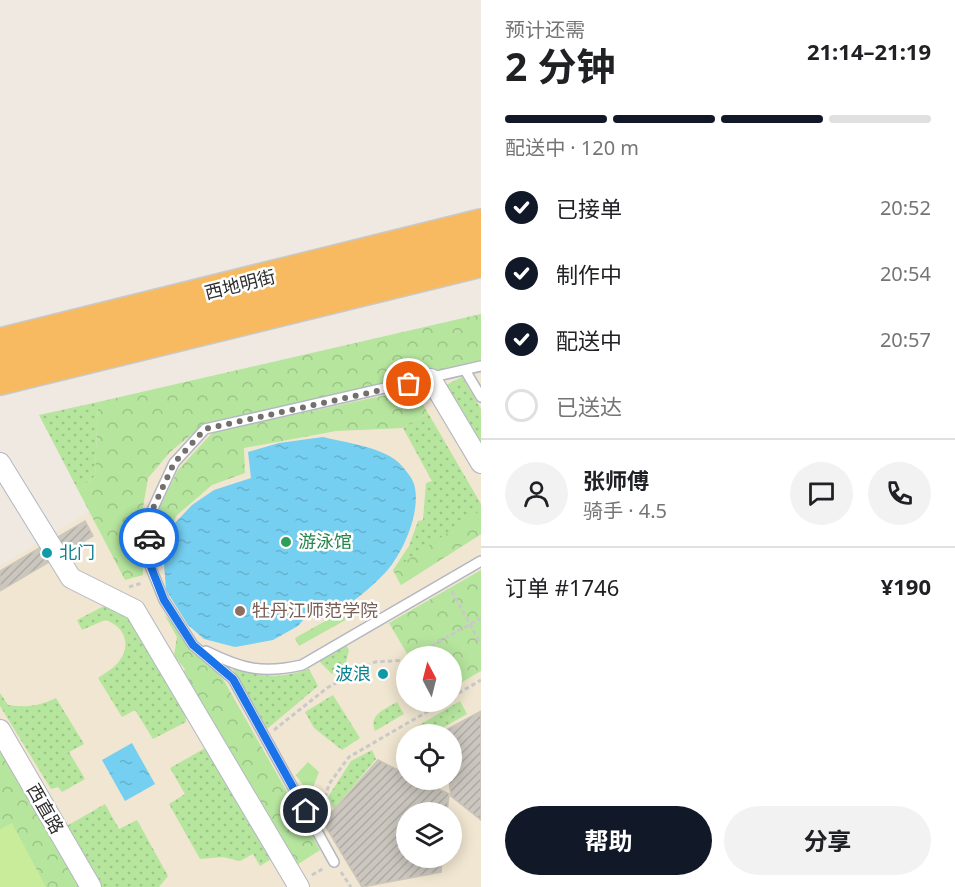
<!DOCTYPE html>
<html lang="zh">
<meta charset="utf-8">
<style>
:root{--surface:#fff;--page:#f2f2f2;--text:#202124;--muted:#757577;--line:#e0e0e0;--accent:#111827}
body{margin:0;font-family:"Noto Sans","Noto Sans SC",sans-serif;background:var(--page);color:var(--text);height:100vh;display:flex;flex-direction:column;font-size:22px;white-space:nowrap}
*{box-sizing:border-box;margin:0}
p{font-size:20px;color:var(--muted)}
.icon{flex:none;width:33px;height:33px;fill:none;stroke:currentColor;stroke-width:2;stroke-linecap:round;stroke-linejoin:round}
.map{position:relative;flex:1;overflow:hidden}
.drawer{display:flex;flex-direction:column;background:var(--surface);width:474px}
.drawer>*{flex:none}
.needle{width:39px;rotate:353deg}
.tools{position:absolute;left:396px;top:646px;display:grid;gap:12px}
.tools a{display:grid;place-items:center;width:66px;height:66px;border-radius:50%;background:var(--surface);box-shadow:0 3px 15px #0003;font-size:30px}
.pin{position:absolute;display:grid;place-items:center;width:51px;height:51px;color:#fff;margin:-26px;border:3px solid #fff;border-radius:50%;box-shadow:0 2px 6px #0007}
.courier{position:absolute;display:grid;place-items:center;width:60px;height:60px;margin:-30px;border:4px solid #1a73e8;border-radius:50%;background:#fff;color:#222;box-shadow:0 2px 8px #0007}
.summary em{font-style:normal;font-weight:700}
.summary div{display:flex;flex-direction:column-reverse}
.summary{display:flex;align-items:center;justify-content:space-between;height:102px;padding:0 24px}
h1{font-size:39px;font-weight:700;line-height:45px}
.bar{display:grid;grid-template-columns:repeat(4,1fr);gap:9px 6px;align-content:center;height:72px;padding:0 24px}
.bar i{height:8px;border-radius:4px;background:var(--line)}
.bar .selected{background:var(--accent)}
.bar p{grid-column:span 4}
.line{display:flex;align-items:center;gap:15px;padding:0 24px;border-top:2px solid var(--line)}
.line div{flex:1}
.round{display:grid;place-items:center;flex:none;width:63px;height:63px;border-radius:32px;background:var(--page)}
ol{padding:0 24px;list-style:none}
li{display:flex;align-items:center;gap:18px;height:66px}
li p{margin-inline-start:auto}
li .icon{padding:6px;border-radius:50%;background:var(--accent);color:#fff;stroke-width:4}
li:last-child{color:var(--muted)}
li i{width:33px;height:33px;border:3px solid var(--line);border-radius:50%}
.cta{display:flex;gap:12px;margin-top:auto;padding:12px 24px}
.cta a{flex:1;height:69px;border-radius:36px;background:var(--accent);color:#fff;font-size:24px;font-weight:700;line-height:69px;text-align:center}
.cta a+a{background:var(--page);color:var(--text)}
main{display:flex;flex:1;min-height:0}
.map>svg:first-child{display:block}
</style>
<main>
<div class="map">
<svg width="481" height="887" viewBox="0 0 481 887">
<defs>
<pattern id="grass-dots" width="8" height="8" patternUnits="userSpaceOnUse" patternTransform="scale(1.5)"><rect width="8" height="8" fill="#b6e59e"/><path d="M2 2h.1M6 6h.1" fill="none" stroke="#9dc588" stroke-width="1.8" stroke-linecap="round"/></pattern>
<pattern id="forest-crowns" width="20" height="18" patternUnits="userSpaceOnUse" patternTransform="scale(1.5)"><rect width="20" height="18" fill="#b6e59e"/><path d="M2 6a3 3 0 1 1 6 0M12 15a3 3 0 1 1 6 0" fill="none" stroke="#9dc588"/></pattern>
<pattern id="water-ripples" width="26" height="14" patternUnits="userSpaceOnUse" patternTransform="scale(1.5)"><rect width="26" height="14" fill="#75cff0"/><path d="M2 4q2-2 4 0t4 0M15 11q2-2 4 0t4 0" fill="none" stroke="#66b2ce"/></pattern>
<pattern id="building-hatch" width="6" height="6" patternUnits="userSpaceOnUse" patternTransform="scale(1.5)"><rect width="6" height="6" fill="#cbc7bf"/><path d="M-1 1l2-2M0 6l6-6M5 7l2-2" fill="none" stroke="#afaba4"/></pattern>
</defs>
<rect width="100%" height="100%" fill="#efe9e1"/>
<path fill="#f0e6d1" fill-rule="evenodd" d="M481,317V887H0V566L93,509L94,407ZM406,657H452V702H406ZM406,735H452V780H406ZM406,813H452V858H406Z"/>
<path fill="url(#grass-dots)" d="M462,377L481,409V444L446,385Z
M98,402L95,476L78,490L39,415Z
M428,413L481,504V534L401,585L393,570L409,546L418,521L423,520L426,483L432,481L403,428Z
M110,605L131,613L186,711V722L153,739L135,710L122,717L98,678C105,673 116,667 120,660C132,643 123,625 105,620L82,630L77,620L104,606Z
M345,644L349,650L345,666L332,674L317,659Z
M231,666C260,678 279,679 309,669L318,686L267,729Z
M0,693L8,705C25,708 40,706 56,698L84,744L69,752L85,779L62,792L58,787L51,789L0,706Z
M333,695L360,738L342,750L314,728L305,712Z
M460,701L467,714L430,735H421L416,727Z
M397,702L404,714L375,731C368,715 385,709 397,702Z
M209,746L273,858L260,866L253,854L240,861L223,857L200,859L169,804L185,794L170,768Z
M372,750L376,759L334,809L328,797L351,761Z
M105,804L119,829L137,820L168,876L159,887H99L65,827Z"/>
<path fill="url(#forest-crowns)" d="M481,314V361L208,425L191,435L170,452L148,478L140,525L143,575L125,580L78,490L95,476L98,402Z
M414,389L428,413L403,428L336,431L244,448L245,473L212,485L176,516L156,567V515L178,470L213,432Z
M478,512L481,513V534L401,585L393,570Z
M481,570V671L452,688V657H409L389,623Z
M345,610L349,618L299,646L295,638Z
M164,614L223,679L320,850L292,868L181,677L185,669L174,656L177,637Z
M0,747L80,887H0Z
M308,762L319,772L310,795L296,775Z"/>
<path fill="#c9ec9a" d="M12,823L46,887H0V829Z"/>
<path fill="url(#water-ripples)" d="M323,437C344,442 381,447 398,462C403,467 412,477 414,484C422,510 403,554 385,573C370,589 352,602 335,615L315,606L298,626L273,640L235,647L204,639L188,625L166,590L163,550L175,523L192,505L214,490L251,478L248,452L279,443Z
M132,743L155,784L125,801L102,760Z"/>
<path fill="url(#building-hatch)" stroke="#cbc5ba" stroke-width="1.5" d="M85,521L93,536L0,591V571Z
M481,711V820L451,796L449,780H452V735H437Z
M378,760L406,774V780H419L449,794L447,813H406V858H442L441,872L362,887L323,822Z"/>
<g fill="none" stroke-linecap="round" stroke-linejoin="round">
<defs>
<path id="service" d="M465,370L481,397
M206,651C242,669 263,674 302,665L481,561
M334,862L233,679L193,645L164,600L149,563V517L174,463L205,429L481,366"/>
<path id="minor" d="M431,379L481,463
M0,463L71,578L135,610L299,887
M0,730L91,887"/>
<path id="trunk" d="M0,345L481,226
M0,378L481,260"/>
</defs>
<use href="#service" stroke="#b4b7c1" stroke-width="12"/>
<use href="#minor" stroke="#b4b7c1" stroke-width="22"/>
<use href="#trunk" stroke="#c9c9c9" stroke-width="36"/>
<path stroke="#c9c9c9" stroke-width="3" stroke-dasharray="4.5 3" stroke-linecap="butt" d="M129,587L142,583
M452,591L481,645
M412,657L481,618
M452,697L481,680
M274,730L327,688L375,662L406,660
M321,812L329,784L349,757L444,702
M341,872L351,887
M312,875L324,868"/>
<use href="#service" stroke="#fff" stroke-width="9"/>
<use href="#minor" stroke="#fff" stroke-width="20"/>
<use href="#trunk" stroke="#f8ba60" stroke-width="33"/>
</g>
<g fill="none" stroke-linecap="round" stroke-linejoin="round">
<path stroke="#726f6d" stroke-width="6" stroke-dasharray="0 10.8" d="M149,538V517L174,463L205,429L409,384"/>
<path stroke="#1a73e8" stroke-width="8" d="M149,538V562L164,600L193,645L233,679L306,811"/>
</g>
<circle fill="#2e9e5b" stroke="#fff" stroke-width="2" cx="286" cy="542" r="6"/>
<g fill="#0f9aa8" stroke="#fff" stroke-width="2">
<circle cx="47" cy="553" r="6"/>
<circle cx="383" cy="674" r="6"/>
</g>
<circle fill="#8d6e63" stroke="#fff" stroke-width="2" cx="240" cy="611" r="6"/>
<g text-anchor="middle" stroke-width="5" stroke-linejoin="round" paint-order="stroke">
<g font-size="18" fill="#2e2e2e" stroke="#fff">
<text transform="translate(240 285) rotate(-14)" y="6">西地明街</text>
<text transform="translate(45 809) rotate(60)" y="6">西直路</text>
</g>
<g font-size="18" fill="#27864d" stroke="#fff" text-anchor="start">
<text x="298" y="548">游泳馆</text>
</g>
<g font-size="18" fill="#0d838f" stroke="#fff" text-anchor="start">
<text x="59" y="559">北门</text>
<text x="371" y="680" text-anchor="end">波浪</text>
</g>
<g font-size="18" fill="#785e54" stroke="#fff" text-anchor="start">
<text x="252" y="617">牡丹江师范学院</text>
</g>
</g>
</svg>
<div class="tools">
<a><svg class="needle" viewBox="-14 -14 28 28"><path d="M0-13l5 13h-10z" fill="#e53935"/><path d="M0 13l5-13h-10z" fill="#757577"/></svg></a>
<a><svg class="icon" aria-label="locate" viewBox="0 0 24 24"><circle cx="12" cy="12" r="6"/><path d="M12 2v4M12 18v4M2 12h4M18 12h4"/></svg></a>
<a><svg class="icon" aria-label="layers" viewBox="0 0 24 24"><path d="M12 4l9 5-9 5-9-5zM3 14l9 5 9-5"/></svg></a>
</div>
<div class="pin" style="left:409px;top:384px;background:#ea580c"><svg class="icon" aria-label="bag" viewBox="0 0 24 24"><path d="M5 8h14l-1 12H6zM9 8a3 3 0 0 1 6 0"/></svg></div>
<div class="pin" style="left:306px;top:811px;background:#1f2937"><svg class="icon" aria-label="home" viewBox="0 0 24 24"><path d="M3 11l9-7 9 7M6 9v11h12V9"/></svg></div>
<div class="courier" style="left:149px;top:538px"><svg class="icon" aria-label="car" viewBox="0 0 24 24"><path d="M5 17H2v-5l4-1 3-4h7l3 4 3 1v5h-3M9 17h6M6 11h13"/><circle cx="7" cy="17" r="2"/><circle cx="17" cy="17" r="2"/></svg></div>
</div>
<section class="drawer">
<div class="summary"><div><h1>2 分钟</h1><p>预计还需</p></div><em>21:14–21:19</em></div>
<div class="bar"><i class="selected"></i><i class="selected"></i><i class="selected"></i><i></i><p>配送中 · 120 m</p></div>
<ol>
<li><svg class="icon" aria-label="check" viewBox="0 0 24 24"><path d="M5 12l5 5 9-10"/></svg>已接单<p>20:52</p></li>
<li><svg class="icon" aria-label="check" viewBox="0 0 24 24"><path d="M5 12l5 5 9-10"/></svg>制作中<p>20:54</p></li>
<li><svg class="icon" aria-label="check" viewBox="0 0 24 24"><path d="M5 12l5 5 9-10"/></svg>配送中<p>20:57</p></li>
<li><i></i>已送达</li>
</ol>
<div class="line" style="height:108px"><a class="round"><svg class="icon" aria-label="person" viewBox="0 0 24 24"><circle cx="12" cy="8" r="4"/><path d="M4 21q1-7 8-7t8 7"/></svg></a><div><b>张师傅</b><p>骑手 · 4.5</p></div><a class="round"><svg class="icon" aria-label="chat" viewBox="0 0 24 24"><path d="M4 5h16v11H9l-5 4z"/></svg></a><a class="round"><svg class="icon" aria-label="phone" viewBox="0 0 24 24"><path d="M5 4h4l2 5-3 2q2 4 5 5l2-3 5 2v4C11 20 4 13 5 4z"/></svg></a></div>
<div class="line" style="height:78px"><div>订单 #1746</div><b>¥190</b></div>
<div class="cta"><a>帮助</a><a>分享</a></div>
</section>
</main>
